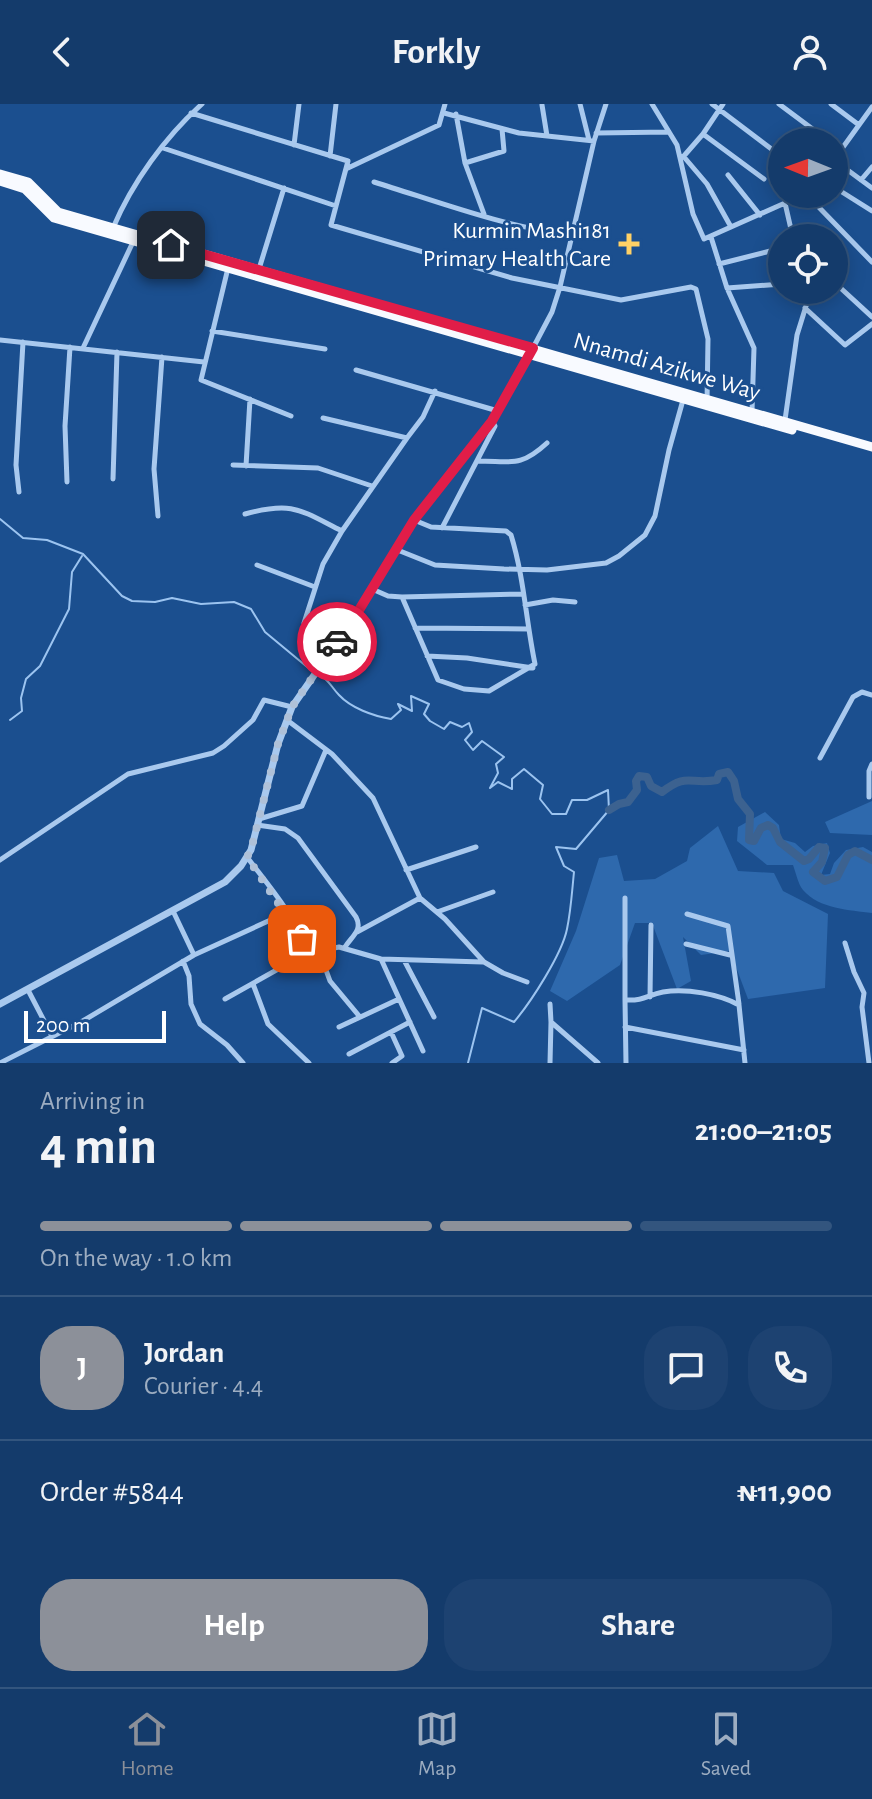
<!DOCTYPE html>
<meta charset="utf-8">
<style>
:root{--surface:#143b6b;--page:#1d4271;--text:#f1f3f6;--muted:#9dadc1;--line:#33557e;--accent:#8c9099}
body{margin:0;font-family:"Alegreya Sans",sans-serif;background:var(--page);color:var(--text);height:100vh;display:flex;flex-direction:column;font-size:30px;white-space:nowrap}
*{box-sizing:border-box;margin:0}
p{font-size:26px;color:var(--muted)}
.icon{flex:none;width:44px;height:44px;fill:none;stroke:currentColor;stroke-width:2;stroke-linecap:round;stroke-linejoin:round}
.map{position:relative;height:959px;overflow:hidden}
.side{display:flex;flex-direction:column;background:var(--surface);flex:1}
.side>*{flex:none}
.needle{width:52px;rotate:271deg}
.fabs{position:absolute;left:768px;top:24px;display:grid;gap:16px}
.fabs a{display:grid;place-items:center;width:80px;height:80px;border-radius:50%;background:var(--surface);box-shadow:0 4px 20px #0003,0 0 0 2px var(--line);font-size:40px}
.scale{position:absolute;left:24px;bottom:20px;width:142px;box-sizing:border-box;padding-left:8px;border:4px solid #fff;border-top:0;font-size:22px;line-height:28px;white-space:nowrap;color:#fff;-webkit-text-stroke:6px #1b4f8f;paint-order:stroke}
.pin{position:absolute;display:grid;place-items:center;width:68px;height:68px;color:#fff;margin:-34px;border-radius:16px;box-shadow:0 4px 12px #0006}
.courier{position:absolute;display:grid;place-items:center;width:80px;height:80px;margin:-40px;border:6px solid #e11d48;border-radius:50%;background:#fff;color:#222;box-shadow:0 2px 10px #0007}
.headline em{font-style:normal;font-weight:600}
.headline div{display:flex;flex-direction:column-reverse}
.headline{display:flex;align-items:center;justify-content:space-between;height:136px;padding:0 40px}
h1{font-size:52px;font-weight:600;line-height:60px}
.bar{display:grid;grid-template-columns:repeat(4,1fr);gap:12px 8px;align-content:center;height:96px;padding:0 40px}
.bar i{height:10px;border-radius:6px;background:var(--line)}
.bar .on{background:var(--accent)}
.bar p{grid-column:span 4}
.line{display:flex;align-items:center;gap:20px;padding:0 40px;border-top:2px solid var(--line)}
.line div{flex:1}
.round{display:grid;place-items:center;flex:none;width:84px;height:84px;border-radius:32px;background:var(--page)}
.button{display:flex;gap:16px;margin-top:auto;padding:16px 40px}
.button a{flex:1;height:92px;border-radius:32px;background:var(--accent);color:#fff;font-size:32px;font-weight:600;line-height:92px;text-align:center}
.button a+a{background:var(--page);color:var(--text)}
header{display:flex;justify-content:space-between;align-items:center;height:104px;padding:0 40px;background:var(--surface);font-size:36px;font-weight:600}
.dock{display:flex;justify-content:space-around;align-items:center;height:112px;border-top:2px solid var(--line);background:var(--surface);font-size:22px;color:var(--muted)}
.dock a{display:grid;justify-items:center;gap:4px}
.dock .on{color:var(--accent)}
.map>svg:first-child{display:block}
</style>
<header><svg class="icon" aria-label="back" viewBox="0 0 24 24"><path d="M15 5l-7 7 7 7"/></svg>Forkly<svg class="icon" aria-label="person" viewBox="0 0 24 24"><circle cx="12" cy="8" r="4"/><path d="M4 21q1-7 8-7t8 7"/></svg></header>
<div class="map">
<svg width="872" height="959" viewBox="0 0 872 959">
<rect width="100%" height="100%" fill="#1b4f8f"/>
<path fill="#2e69ad" d="M872,697V731L830,729L825,718Z
M765,708L779,721L781,735L795,739L805,748L813,742L827,739L830,749L821,771L830,770L834,759L846,746L863,743L872,748V809C850,806 819,805 803,786C798,780 796,769 793,761H767L737,737L738,723Z
M718,722L738,767L774,769L783,787L828,810L825,884L748,895L730,847L701,851L683,833L691,877L677,885L652,819H635L620,861L567,897L550,887L576,827L599,754L617,751L624,777L655,775L687,757L690,744Z"/>
<g fill="none" stroke-linecap="round" stroke-linejoin="round">
<path stroke="#9cc4f0" stroke-width="2" d="M0,415L23,434L47,436L83,450L122,492L132,497L155,498L172,494L201,500L234,498L251,505L265,528L312,567
M321,572C329,576 332,584 339,591C351,604 373,612 391,615L401,606L398,600L412,607L411,592L429,600L424,610L430,617L444,625L450,618L462,623L469,619L472,628L465,636L473,646L482,637L504,653L496,660L498,669L490,684L498,678L512,685V675L524,665L543,681L540,695L552,710H566L572,696H587L608,686L609,706L576,745L556,743L564,762L574,768C572,787 571,806 567,825C562,850 531,898 514,918L482,904L468,959
M10,616L22,607L21,594L26,575L40,562L69,505L72,468L82,452"/>
<path stroke="#3c6290" stroke-width="8" d="M609,706L619,700L628,698L637,686L636,677L639,672L647,673L651,682L662,688C688,668 689,681 717,676L719,670L728,668L734,677L738,695L750,710L749,736L754,737L761,724L768,721L773,724L780,738L804,757L809,755L819,743L825,744L822,758L813,768L825,777L837,773L848,751L855,747L872,756"/>
<path stroke="#a9c9ee" stroke-width="5" d="M580,0L589,36
M652,0L677,41L693,110L704,135L785,99L797,90
M712,0L782,53
M779,0L830,38
M831,0L859,21
M542,1L547,32
M444,9L519,29L594,37
M456,10L465,59L484,110
M596,29L669,28
M703,30L764,75
M294,41L299,0
M163,44L336,102L348,57L191,9
M834,50L841,46L872,3
M330,52L336,0
M683,53L703,30L723,0
M684,53L707,80L731,123
M834,56L872,84
M465,59L504,47L502,25
M348,64L439,21L445,0
M728,71L760,111
M861,76L872,63
M374,78C439,98 504,123 571,131
M834,83L872,107
M806,90L872,158
M785,99L793,134
M336,102L331,121L512,174L621,196L691,183L696,185L708,235L707,298
M113,124C132,79 165,33 202,0
M711,133L727,184L754,244L752,307
M719,160L782,144
M228,164L201,276L291,312
M259,165L284,84
M834,178L872,213
M727,184L782,180
M805,204L845,241L872,220
M212,227L325,245
M0,236L204,258
M83,244L133,138
M533,244L552,208L560,183L594,37L606,0
M356,266L498,307
M323,314L407,334L423,313L435,287
M785,316L797,231L811,186
M478,357C511,357 520,364 547,339
M233,361L318,364L372,382
M246,362L250,295
M113,375L117,248
M67,378L65,322L70,243
M19,388L16,361L23,238
M245,410C293,397 300,406 342,427
M158,412L154,365L162,253
M442,424L495,322L492,317
M395,445L435,461L504,465L547,466L606,459L619,452L645,431L655,412L669,346L683,296
M257,461L315,483
M372,485L388,492L402,493L523,490
M402,493L438,576L464,585L489,587L535,560C526,517 524,473 511,431L506,427L431,423L414,416
M525,501L553,496L575,498
M304,519L323,460L342,427L407,334
M415,524L528,525
M427,552L467,554L533,564
M287,616L332,650L373,694L420,794L445,815L484,858L503,869L527,878
M820,654L853,593L862,588L872,591
M869,693V667L872,660
M259,715L302,702L326,646
M257,721L285,725L298,734L356,813C363,826 352,832 345,843
M247,753C263,775 306,824 305,850
M0,756L128,670L213,649L224,642L253,616L264,596L292,603
M406,766L476,743
M625,794V896
M173,807L194,851
M437,808L493,788
M687,810L728,822L739,900
M357,828L420,794
M845,839L854,868L864,889L862,903L869,959
M686,840L730,851
M319,847L330,877L360,913
M381,855L423,947
M404,856L434,913
M183,857L189,872L191,900L200,920L227,941L243,959
M253,880L268,920L309,959
M28,886L52,932
M650,893L651,821
M225,895L305,850L339,843L381,855L483,858
M550,900L551,918L598,959
M339,923L399,895
M625,923L744,946
M391,928L402,952L392,959
M349,950L410,918
M0,959L81,918L194,851L286,809
M550,959L551,918
M626,959L625,896C645,897 647,891 663,888C686,884 719,890 739,901L745,959"/>
<path stroke="#a9c9ee" stroke-width="7" d="M0,900L225,778L241,762L251,746L278,640L292,603L356,511L414,416L492,317L530,250"/>
<path stroke="#f8faff" stroke-width="9" d="M0,70L28,78L58,108L872,343
M0,77L25,85L54,114L792,326"/>
</g>
<g fill="none" stroke-linecap="round" stroke-linejoin="round">
<path stroke="#afc1d8" stroke-width="8" stroke-dasharray="0 14.4" d="M302,835L247,753L251,746L278,640L292,603L337,538"/>
<path stroke="#e11d48" stroke-width="10" d="M171,141L533,244L492,317L414,416L356,511L337,538"/>
</g>
<path fill="#ffd166" stroke="#1b4f8f" stroke-width="3" d="M625 128h8v8h8v8h-8v8h-8v-8h-8v-8h8z"/>
<g text-anchor="middle" stroke-width="6" stroke-linejoin="round" paint-order="stroke">
<g font-size="24" fill="#fff" stroke="#1b4f8f" text-anchor="end">
<text x="611" y="134">Kurmin Mashi181<tspan x="611" dy="28">Primary Health Care</tspan></text>
</g>
<g font-size="24" fill="#fff" stroke="#1b4f8f">
<text transform="translate(667 262) rotate(16)" y="8">Nnamdi Azikwe Way</text>
</g>
</g>
</svg>
<div class="fabs">
<a><svg class="needle" viewBox="-14 -14 28 28"><path d="M0-13l5 13h-10z" fill="#e53935"/><path d="M0 13l5-13h-10z" fill="#9dadc1"/></svg></a>
<a><svg class="icon" aria-label="locate" viewBox="0 0 24 24"><circle cx="12" cy="12" r="6"/><path d="M12 2v4M12 18v4M2 12h4M18 12h4"/></svg></a>
</div>
<div class="scale">200 m</div>
<div class="pin" style="left:302px;top:835px;background:#ea580c"><svg class="icon" aria-label="bag" viewBox="0 0 24 24"><path d="M5 8h14l-1 12H6zM9 8a3 3 0 0 1 6 0"/></svg></div>
<div class="pin" style="left:171px;top:141px;background:#1f2937"><svg class="icon" aria-label="home" viewBox="0 0 24 24"><path d="M3 11l9-7 9 7M6 9v11h12V9"/></svg></div>
<div class="courier" style="left:337px;top:538px"><svg class="icon" aria-label="car" viewBox="0 0 24 24"><path d="M5 17H2v-5l4-1 3-4h7l3 4 3 1v5h-3M9 17h6M6 11h13"/><circle cx="7" cy="17" r="2"/><circle cx="17" cy="17" r="2"/></svg></div>
</div>
<section class="side">
<div class="headline"><div><h1>4 min</h1><p>Arriving in</p></div><em>21:00–21:05</em></div>
<div class="bar"><i class="on"></i><i class="on"></i><i class="on"></i><i></i><p>On the way · 1.0 km</p></div>
<div class="line" style="height:144px"><b class="round" style="background:var(--accent);color:#fff">J</b><div><b>Jordan</b><p>Courier · 4.4</p></div><a class="round"><svg class="icon" aria-label="chat" viewBox="0 0 24 24"><path d="M4 5h16v11H9l-5 4z"/></svg></a><a class="round"><svg class="icon" aria-label="phone" viewBox="0 0 24 24"><path d="M5 4h4l2 5-3 2q2 4 5 5l2-3 5 2v4C11 20 4 13 5 4z"/></svg></a></div>
<div class="line" style="height:104px"><div>Order #5844</div><b>₦11,900</b></div>
<div class="button"><a>Help</a><a>Share</a></div>
</section>
<nav class="dock">
<a class="on"><svg class="icon" aria-label="home" viewBox="0 0 24 24"><path d="M3 11l9-7 9 7M6 9v11h12V9"/></svg>Home</a>
<a><svg class="icon" aria-label="map" viewBox="0 0 24 24"><path d="M3 6l6-2 6 2 6-2v14l-6 2-6-2-6 2zM9 4v14M15 6v14"/></svg>Map</a>
<a><svg class="icon" aria-label="saved" viewBox="0 0 24 24"><path d="M7 4h10v16l-5-4-5 4z"/></svg>Saved</a>
</nav>
